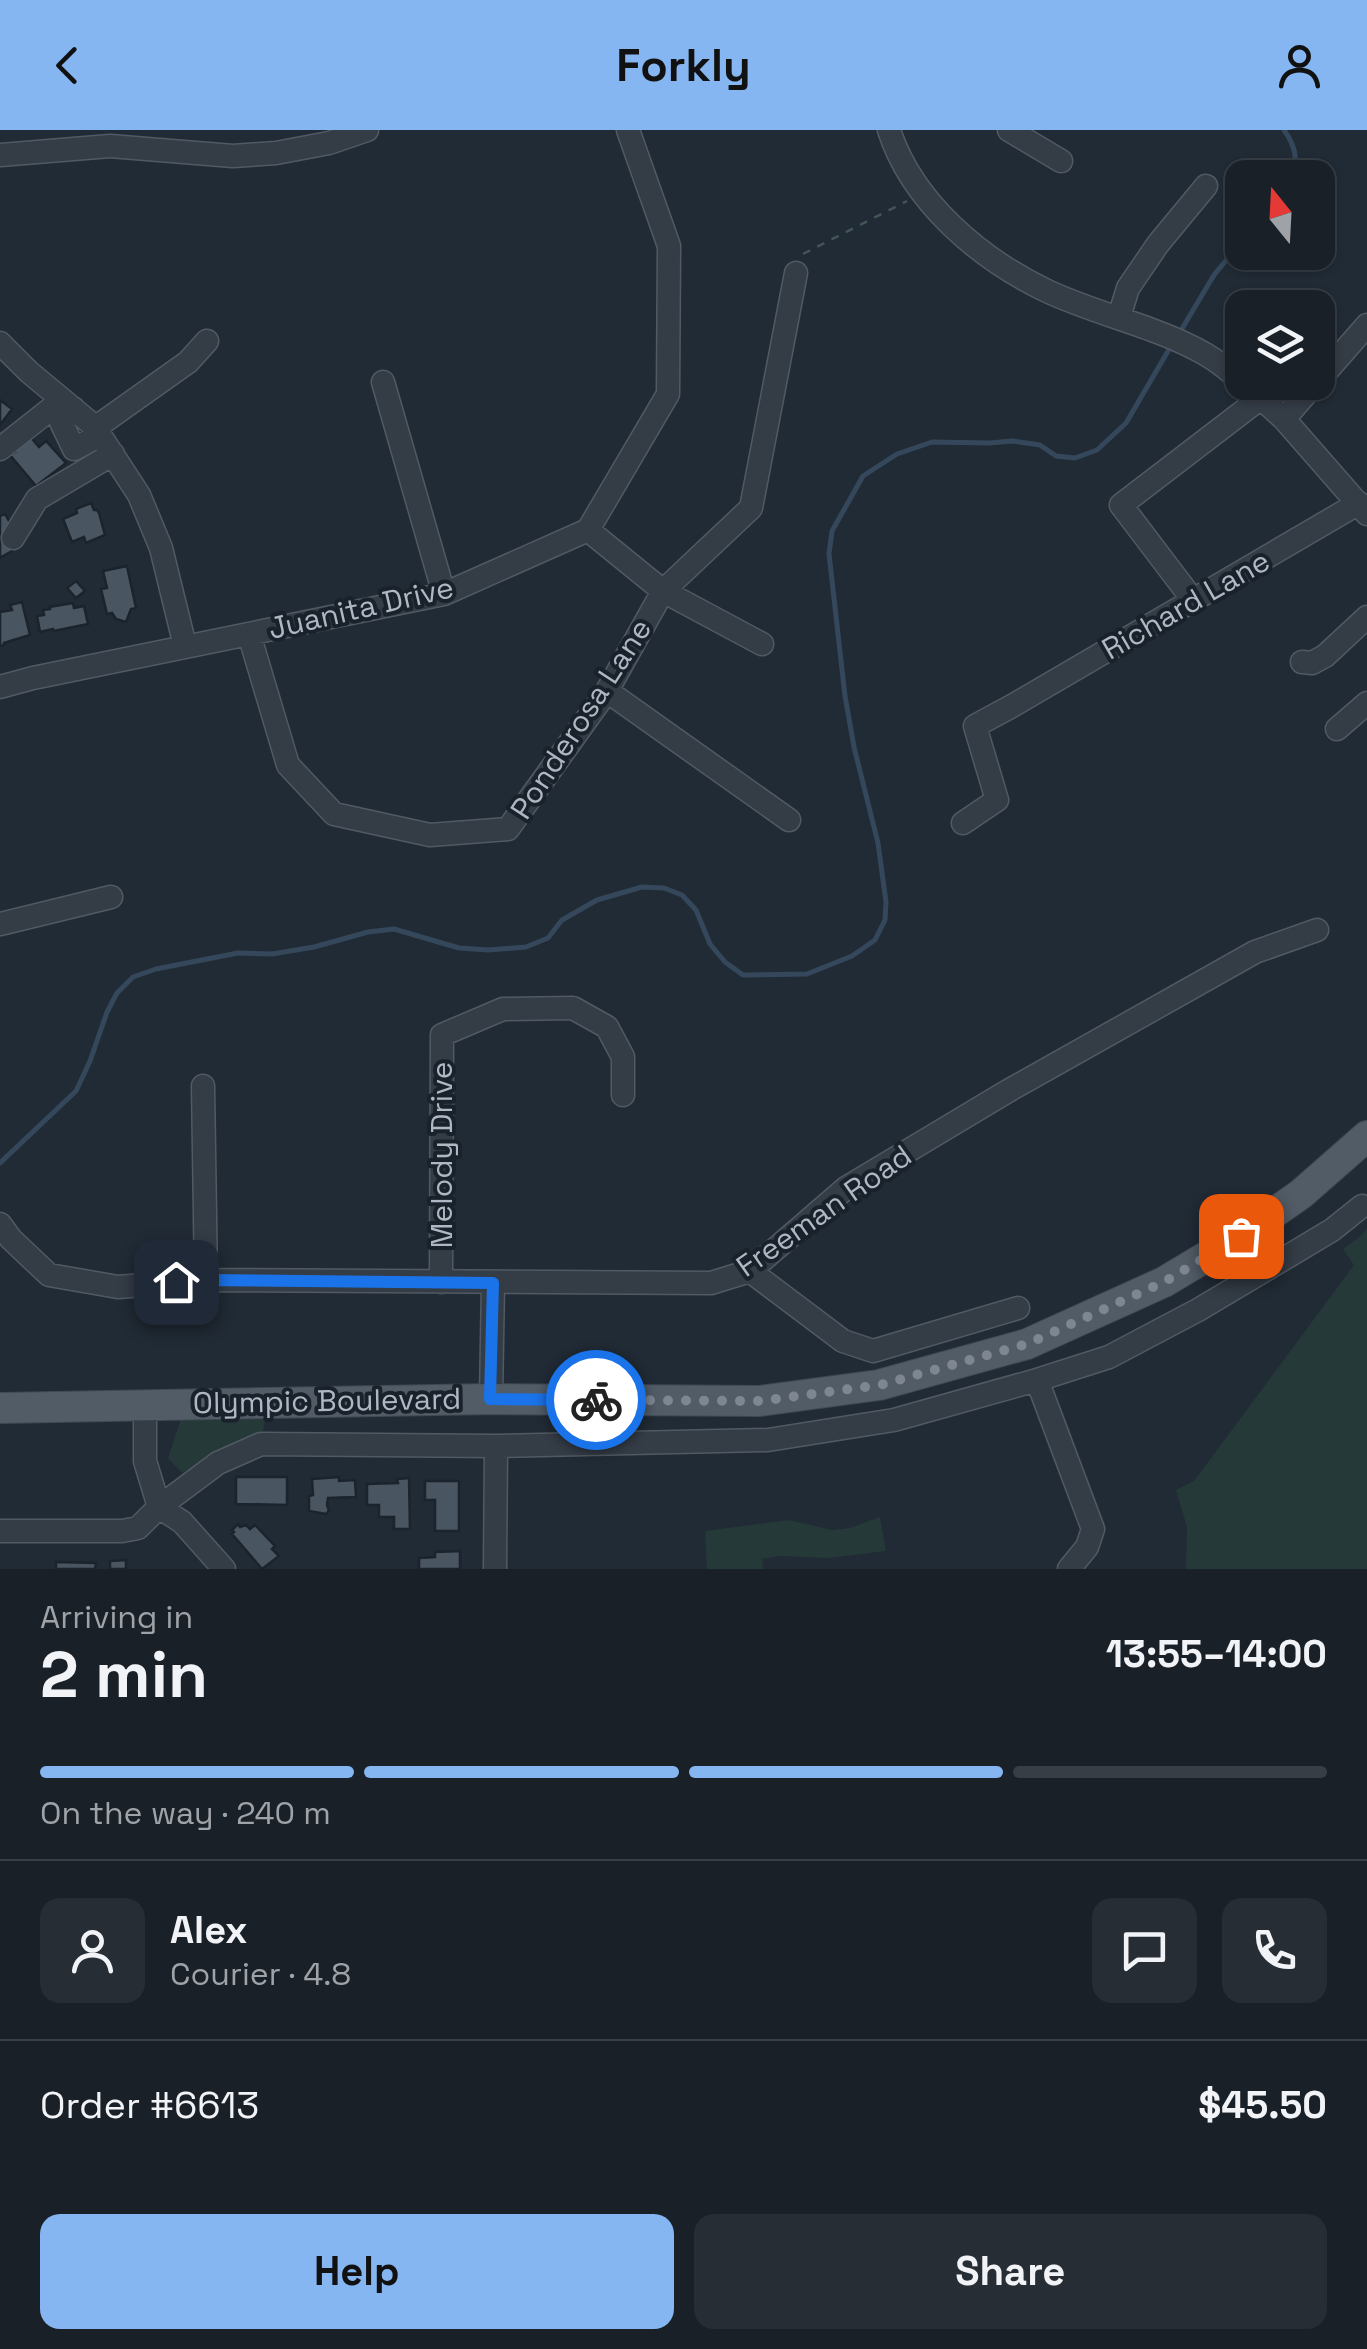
<!DOCTYPE html>
<meta charset="utf-8">
<style>
:root{--surface:#192028;--page:#262d34;--text:#f1f3f6;--muted:#9fa3a8;--line:#373e45;--accent:#85b6f1}
body{margin:0;font-family:"Space Grotesk",sans-serif;background:var(--page);color:var(--text);height:100vh;display:flex;flex-direction:column;font-size:38px;white-space:nowrap}
*{box-sizing:border-box;margin:0}
p{font-size:32px;color:var(--muted)}
.icon{flex:none;width:55px;height:55px;fill:none;stroke:currentColor;stroke-width:2;stroke-linecap:round;stroke-linejoin:round}
.map{position:relative;height:1439px;overflow:hidden}
.side{display:flex;flex-direction:column;background:var(--surface);flex:1}
.side>*{flex:none}
.needle{width:65px;rotate:342deg}
.buttons{position:absolute;left:1225px;top:30px;display:grid;gap:20px}
.buttons a{display:grid;place-items:center;width:110px;height:110px;border-radius:20px;background:var(--surface);box-shadow:0 2px 8px #0004,0 0 0 2px var(--line);font-size:50px}
.pin{position:absolute;display:grid;place-items:center;width:85px;height:85px;color:#fff;margin:-42px;border-radius:20px;box-shadow:0 5px 15px #0006}
.courier{position:absolute;display:grid;place-items:center;width:100px;height:100px;margin:-50px;border:8px solid #1a73e8;border-radius:50%;background:#fff;color:#222;box-shadow:0 2px 12px #0007}
.headline em{font-style:normal;font-weight:700}
.headline div{display:flex;flex-direction:column-reverse}
.headline{display:flex;align-items:center;justify-content:space-between;height:170px;padding:0 40px}
h1{font-size:65px;font-weight:700;line-height:75px}
.bar{display:grid;grid-template-columns:repeat(4,1fr);gap:15px 10px;align-content:center;height:120px;padding:0 40px}
.bar i{height:12px;border-radius:8px;background:var(--line)}
.bar .active{background:var(--accent)}
.bar p{grid-column:span 4}
.line{display:flex;align-items:center;gap:25px;padding:0 40px;border-top:2px solid var(--line)}
.line div{flex:1}
.round{display:grid;place-items:center;flex:none;width:105px;height:105px;border-radius:20px;background:var(--page)}
.button{display:flex;gap:20px;margin-top:auto;padding:20px 40px}
.button a{flex:1;height:115px;border-radius:20px;background:var(--accent);color:#111;font-size:40px;font-weight:700;line-height:115px;text-align:center}
.button a+a{background:var(--page);color:var(--text)}
header{display:flex;justify-content:space-between;align-items:center;height:130px;padding:0 40px;background:var(--accent);color:#111;font-size:45px;font-weight:700}
.map>svg:first-child{display:block}
</style>
<header><svg class="icon" aria-label="back" viewBox="0 0 24 24"><path d="M15 5l-7 7 7 7"/></svg>Forkly<svg class="icon" aria-label="person" viewBox="0 0 24 24"><circle cx="12" cy="8" r="4"/><path d="M4 21q1-7 8-7t8 7"/></svg></header>
<div class="map">
<svg width="1367" height="1439" viewBox="0 0 1367 1439">
<rect width="100%" height="100%" fill="#212b35"/>
<path fill="#253938" d="M1367,1098V1439H1186L1187,1397L1176,1360L1194,1351L1354,1135L1343,1119L1362,1105Z
M182,1286L266,1287L263,1301L182,1343L168,1328Z
M880,1387L886,1421L829,1428L780,1426L762,1429L763,1439H707L705,1401L789,1390L832,1400L850,1398Z"/>
<g fill="none" stroke-linecap="round" stroke-linejoin="round">
<path stroke="#35485b" stroke-width="5" d="M1284,0C1295,15 1298,29 1293,48
M1180,202L1214,145L1242,111
M0,1033L76,961L90,931L107,882L117,863L133,847L156,839L238,823L272,824L314,817L368,802L394,799L459,818L488,820L526,817L548,808L562,790L597,770L642,757L664,758L682,765L696,780L710,814L725,832L743,845L807,844L852,826L875,810L885,790L886,772L878,713L854,617L845,566L829,424L832,401L863,346L897,324L932,312L990,313L1012,311L1040,315L1056,326L1075,328L1097,320L1126,293L1171,216"/>
</g>
<path fill="#495561" stroke="#1b232c" stroke-width="2.5" d="M0,270L12,279L0,295Z
M28,304L39,317L46,311L66,333L36,356L10,325L15,322L11,318Z
M91,373L94,380H97L99,383L105,405L86,413L84,407L72,412L63,389L77,383L76,379Z
M5,384L14,400L1,407L12,421L0,428V386Z
M127,436L136,478L131,479L126,492L116,489L112,483L107,484L101,459L107,458L103,441Z
M76,451L85,461L76,468L67,458Z
M22,472L30,505L4,513V515L0,516V482L12,480L10,475Z
M73,473L74,478L84,476L88,494L54,501L53,499L40,502L37,486L44,485L43,480L50,479L49,477Z
M236,1347H287V1375L236,1374Z
M339,1347V1351L355,1350L356,1367L328,1368L327,1375L329,1381L326,1384L309,1381V1366L313,1365L312,1349Z
M409,1348L410,1399H394V1387H379V1375H367V1354L398,1353L397,1349Z
M425,1351H459V1401H435V1370H425Z
M238,1394L240,1397L246,1395L250,1399L255,1395L275,1416L272,1419L279,1426L262,1439L232,1404L234,1402L232,1400Z
M460,1421V1439H419V1428L435,1427V1422Z
M126,1430V1439H110V1431Z
M56,1432L96,1433L95,1439H56Z"/>
<g fill="none" stroke-linecap="round" stroke-linejoin="round">
<defs>
<path id="minor" d="M889,0C912,72 980,129 1047,161C1098,185 1156,196 1205,224C1219,232 1231,242 1242,252
M1009,0L1061,31
M0,25L110,16L233,26L276,23L329,13L367,0
M1119,187L1128,158L1158,114L1206,56
M0,213L29,242L94,296L139,365L161,418L185,516
M1318,251L1367,195
M383,252L444,464
M1250,258L1284,289L1367,384
M73,278L61,292L74,319L100,305
M1284,289L1316,252
M95,298L188,232L207,211
M0,319L62,270
M588,400L663,461L762,514
M13,408L37,369L113,324
M1193,470L1121,375L1262,267
M249,504L288,635L334,684L430,705L508,699L607,561L663,461L751,378L796,143
M1302,532L1312,533L1325,526L1367,487
M0,557L33,548L444,464L588,400L668,264L669,116L628,0
M607,561L789,690
M1337,599L1367,573
M963,693L997,670L975,596L1012,576L1359,373
M0,794L111,767
M203,956L206,1150
M0,1094L11,1109L49,1145L118,1157L206,1150L711,1153L750,1141L846,1058L1008,961L1255,822L1317,800
M750,1141L843,1211L873,1221L1018,1178
M441,1152L442,905L503,879L573,878L607,897L623,927V965
M1037,1250L1093,1399L1087,1417L1069,1439
M491,1269L493,1153
M145,1274V1331L159,1377L182,1392L224,1439
M0,1401H122L138,1398L159,1377L218,1333L261,1314L496,1316L768,1310L894,1290L1037,1250L1109,1227L1198,1180L1267,1139L1332,1100L1362,1076
M495,1439L496,1316"/>
<path id="major" d="M0,1278L491,1269L760,1271L879,1255L1027,1214L1164,1152L1241,1106L1301,1064L1367,1006"/>
</defs>
<use href="#minor" stroke="#515a64" stroke-width="25"/>
<use href="#major" stroke="#404852" stroke-width="32"/>
<path stroke="#425456" stroke-width="2.5" stroke-dasharray="8 8" stroke-linecap="butt" d="M803,124L907,71"/>
<use href="#minor" stroke="#343c46" stroke-width="22"/>
<use href="#major" stroke="#525c66" stroke-width="30"/>
</g>
<g fill="none" stroke-linecap="round" stroke-linejoin="round">
<path stroke="#7d8691" stroke-width="10" stroke-dasharray="0 18" d="M596,1270L760,1271L880,1255L1027,1214L1164,1152L1241,1106"/>
<path stroke="#1a73e8" stroke-width="12" d="M176,1152L206,1150L493,1153L490,1269L596,1270"/>
</g>
<g text-anchor="middle" stroke-width="8" stroke-linejoin="round" paint-order="stroke">
<g font-size="30" fill="#aeb7c3" stroke="#19212a">
<text transform="translate(1186 475) rotate(-30)" y="10">Richard Lane</text>
<text transform="translate(361 478) rotate(-13)" y="10">Juanita Drive</text>
<text transform="translate(581 589) rotate(-57)" y="10">Ponderosa Lane</text>
<text transform="translate(442 1025) rotate(-90)" y="10">Melody Drive</text>
<text transform="translate(824 1081) rotate(-35)" y="10">Freeman Road</text>
<text transform="translate(327 1271) rotate(-1)" y="10">Olympic Boulevard</text>
</g>
</g>
</svg>
<div class="buttons">
<a><svg class="needle" viewBox="-14 -14 28 28"><path d="M0-13l5 13h-10z" fill="#e53935"/><path d="M0 13l5-13h-10z" fill="#9fa3a8"/></svg></a>
<a><svg class="icon" aria-label="layers" viewBox="0 0 24 24"><path d="M12 4l9 5-9 5-9-5zM3 14l9 5 9-5"/></svg></a>
</div>
<div class="pin" style="left:1241px;top:1106px;background:#ea580c"><svg class="icon" aria-label="bag" viewBox="0 0 24 24"><path d="M5 8h14l-1 12H6zM9 8a3 3 0 0 1 6 0"/></svg></div>
<div class="pin" style="left:176px;top:1152px;background:#1f2937"><svg class="icon" aria-label="home" viewBox="0 0 24 24"><path d="M3 11l9-7 9 7M6 9v11h12V9"/></svg></div>
<div class="courier" style="left:596px;top:1270px"><svg class="icon" aria-label="bike" viewBox="0 0 24 24"><circle cx="6" cy="16" r="4"/><circle cx="18" cy="16" r="4"/><path d="M6 16l4-8h5l3 8M10 8l3 8H6M13 5h3"/></svg></div>
</div>
<section class="side">
<div class="headline"><div><h1>2 min</h1><p>Arriving in</p></div><em>13:55–14:00</em></div>
<div class="bar"><i class="active"></i><i class="active"></i><i class="active"></i><i></i><p>On the way · 240 m</p></div>
<div class="line" style="height:180px"><a class="round"><svg class="icon" aria-label="person" viewBox="0 0 24 24"><circle cx="12" cy="8" r="4"/><path d="M4 21q1-7 8-7t8 7"/></svg></a><div><b>Alex</b><p>Courier · 4.8</p></div><a class="round"><svg class="icon" aria-label="chat" viewBox="0 0 24 24"><path d="M4 5h16v11H9l-5 4z"/></svg></a><a class="round"><svg class="icon" aria-label="phone" viewBox="0 0 24 24"><path d="M5 4h4l2 5-3 2q2 4 5 5l2-3 5 2v4C11 20 4 13 5 4z"/></svg></a></div>
<div class="line" style="height:130px"><div>Order #6613</div><b>$45.50</b></div>
<div class="button"><a>Help</a><a>Share</a></div>
</section>
